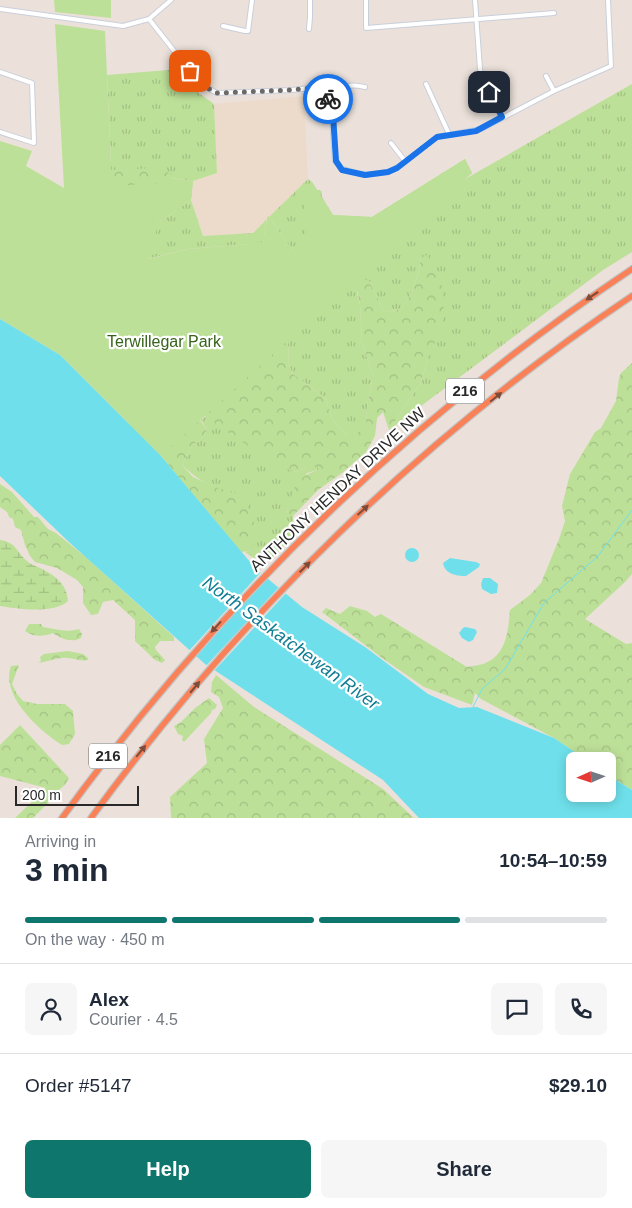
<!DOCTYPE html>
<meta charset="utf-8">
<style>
:root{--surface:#fff;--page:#f6f6f7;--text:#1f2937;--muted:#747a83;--line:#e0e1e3;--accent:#0f766e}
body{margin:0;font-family:Arial,sans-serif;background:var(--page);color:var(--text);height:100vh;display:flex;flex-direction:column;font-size:19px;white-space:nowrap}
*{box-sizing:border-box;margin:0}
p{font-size:16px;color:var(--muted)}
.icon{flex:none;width:28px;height:28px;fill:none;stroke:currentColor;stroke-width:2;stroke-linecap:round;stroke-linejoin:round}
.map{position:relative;height:818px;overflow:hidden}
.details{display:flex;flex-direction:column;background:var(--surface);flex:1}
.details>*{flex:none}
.needle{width:32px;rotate:267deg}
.controls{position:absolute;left:566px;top:752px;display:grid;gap:10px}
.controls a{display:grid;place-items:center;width:50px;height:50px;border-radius:8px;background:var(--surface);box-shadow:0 2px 12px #0003;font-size:25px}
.scale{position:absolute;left:15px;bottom:12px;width:124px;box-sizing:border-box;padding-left:5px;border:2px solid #292929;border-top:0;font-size:14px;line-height:18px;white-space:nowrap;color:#292929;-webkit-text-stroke:4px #fff;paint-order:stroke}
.pin{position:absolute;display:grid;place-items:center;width:42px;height:42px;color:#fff;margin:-21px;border-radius:10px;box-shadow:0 2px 8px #0006}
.courier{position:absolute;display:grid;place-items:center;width:50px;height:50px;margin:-25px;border:4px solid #1a73e8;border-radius:50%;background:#fff;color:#222;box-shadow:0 1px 6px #0007}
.headline em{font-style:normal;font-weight:700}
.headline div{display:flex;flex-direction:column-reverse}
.headline{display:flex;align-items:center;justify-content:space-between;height:85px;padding:0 25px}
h1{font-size:32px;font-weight:700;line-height:38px}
.bar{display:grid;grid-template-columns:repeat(4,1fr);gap:8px 5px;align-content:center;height:60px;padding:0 25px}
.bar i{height:6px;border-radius:4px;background:var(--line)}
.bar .active{background:var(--accent)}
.bar p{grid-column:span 4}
.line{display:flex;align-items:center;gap:12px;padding:0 25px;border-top:1px solid var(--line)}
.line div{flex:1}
.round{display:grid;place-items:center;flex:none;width:52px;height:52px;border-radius:8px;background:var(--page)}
.cta{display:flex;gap:10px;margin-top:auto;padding:10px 25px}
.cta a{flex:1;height:58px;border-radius:8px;background:var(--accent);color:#fff;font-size:20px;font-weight:700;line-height:58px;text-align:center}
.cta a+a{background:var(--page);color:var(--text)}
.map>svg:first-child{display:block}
</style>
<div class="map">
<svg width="632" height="818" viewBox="0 0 632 818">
<defs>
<pattern id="grass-tufts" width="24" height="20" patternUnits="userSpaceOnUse" patternTransform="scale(1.25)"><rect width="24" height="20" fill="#bde098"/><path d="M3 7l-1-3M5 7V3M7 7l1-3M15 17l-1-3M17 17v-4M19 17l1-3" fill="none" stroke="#a2c083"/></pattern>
<pattern id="forest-crowns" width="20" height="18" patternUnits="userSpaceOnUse" patternTransform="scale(1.25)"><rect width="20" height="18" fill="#bde098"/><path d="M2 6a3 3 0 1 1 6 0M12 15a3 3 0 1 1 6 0" fill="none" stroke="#a2c083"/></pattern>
<pattern id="wetland-marsh" width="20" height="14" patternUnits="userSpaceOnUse" patternTransform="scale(1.25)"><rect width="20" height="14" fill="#bde098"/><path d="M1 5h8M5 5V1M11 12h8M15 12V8" fill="none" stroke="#a2c083"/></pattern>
</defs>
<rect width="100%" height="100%" fill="#ebe1da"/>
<path fill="#ecdbca" d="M304,96L308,179L253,233L203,236L191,200L193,181L217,173L214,104Z"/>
<path fill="url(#grass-tufts)" d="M180,69L196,91L214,104L217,173L193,181L171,178L172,174L76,286L111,163L107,75Z
M632,84V252L603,270L389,430L420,384L428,359L421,258C418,277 413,294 401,309L388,312L383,309L369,281L357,292L360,305L362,343L373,376L368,401L365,429L353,435H348L340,429L333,420L325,398L293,374L289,366L288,344L286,337L458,183Z
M308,179L312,182L317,190L306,246L295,254L269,217Z
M191,200L203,236L253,233L267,219L263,243L188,249L147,259L159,222Z
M206,416L241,440L295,472L306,467H318V470L307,473L286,512L293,516V537L269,561L261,551L255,559L245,552L250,551L236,494C214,488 198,481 182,465L192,445L202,438L207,430L201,420Z"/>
<path fill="url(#forest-crowns)" d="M465,159L472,173L458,183L286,337L288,344L289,366L293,374L325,398L333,420L340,429L348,435H353L365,428L368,401L373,376L362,343L360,305L356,284L361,278L369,281L383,309L388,312L401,309C413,294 418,277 421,258L427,255L435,267L442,286L444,311L440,330L428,359L420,384L389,430L383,412L377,418L375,436L366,452L342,473L318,490L293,516L286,513C294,490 293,478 318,470V467H306L295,472L279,466L221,428L208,418L193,403L112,186L111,170L154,168L172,174L171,178L193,181L191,200L159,222L148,259L263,242L268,216L295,254L306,245L314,190H320L322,192V197L333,215L372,217Z
M632,363V574L625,582L585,619L626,644L632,643V790L608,775V761H588L554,738L481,699L475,693L472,705L424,687L382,658L322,612L326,608L340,614L350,606L367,611L375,617L381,614L467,667C471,666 475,666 479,665C506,659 508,633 510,610L530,595L541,583L559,539L565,521L562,506L570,474L595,432L601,428L616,401L619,378L621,373Z
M195,413L207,430L202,438L192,445L182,465L193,477L218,488L236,494L247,504L254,523L256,537L250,551L241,552L161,456L129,425Z
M0,484L12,492L34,517H38L48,529L56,533L87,558L174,637V641H160L155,647L156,650L165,660L162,663L155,660L135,641V620L113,600L103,602L98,614L91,615L83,603V587L77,580L57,568L35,562L30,556L25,545L21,530L15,527L13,519L9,517L7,512L0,507Z
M29,624H41L43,627C56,629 67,633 79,629L82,634L81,638C72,643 61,639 53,633C43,637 34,637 25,631Z
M68,651L83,654L88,658V660C79,662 72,657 63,658C55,658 47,662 38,663L41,661L40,657L44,654Z
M19,665L12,684L17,694L23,701L37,704H65L73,711L75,734L69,744L62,745C40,731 0,696 11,666Z
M216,675L254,707L383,789L414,818H171L170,797L207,763L204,739L223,708L219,697L211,692L212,682Z
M209,698L217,705L215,709L212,710L211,713L184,742L182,740L183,736L178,734L174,726L181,722L195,708Z
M20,725L69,778L65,785L55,793L52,799L33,818H15L46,788L0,776V745Z"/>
<path fill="url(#wetland-marsh)" d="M0,540C18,543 15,551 27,561C30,564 34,565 38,567C53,574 67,583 68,601C55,614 17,609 0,606Z"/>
<path fill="#bde098" d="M54,0H111V18L55,12Z
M55,24L105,31L112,186L193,181L191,200L159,221L148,259L188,249L263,243L268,216L295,254L306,245L304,193L312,182L333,215L372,217L465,159L472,173L161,456L60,355L0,319V141L32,151L26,166L64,188Z"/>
<path fill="#6fe0eb" d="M0,319L60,355L161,456L256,569L302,607L365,647L428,694L459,708L477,707L554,738L588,761H575V794H608V775L632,790V818H419L383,780L205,664L70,543L0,476Z
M405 555a7 7 0 1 1 14 0a7 7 0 1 1-14 0Z
M450,558L476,562L480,564L479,567L466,576C456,576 445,574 443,563Z
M483,578H490L498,584L497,593L491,594L482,589L481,584Z
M465,627L475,629L477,632L473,640L469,642L462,638L459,633L463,628Z"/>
<path fill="#ebe1da" d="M262,571L268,576L195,658L188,652Z
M280,586L287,592L213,672L205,667Z"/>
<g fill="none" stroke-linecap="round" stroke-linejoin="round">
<path stroke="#6fe0eb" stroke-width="1" d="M473,707L482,689L505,669L544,603L598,556L632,510"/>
<defs>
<path id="minor" d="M366,0V28L554,13
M475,0L480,69L482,79L502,117
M0,9L123,26L149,19L171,0
M149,19L200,84L217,93L292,90L311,88L325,94L331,105L335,161L342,169L365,175L388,172L397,168L437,137L481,129L554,91L611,66L608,0
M223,26L245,31H248L252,0
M309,29L310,17V0
M0,72L32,83L34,143L0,132
M546,76L554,91
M426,84L449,134
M327,97C342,87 347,83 365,87
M391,143L405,161"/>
<path id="highway" d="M62,818C221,600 408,419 632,269
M91,818C239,615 423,436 632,296"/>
</defs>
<use href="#minor" stroke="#c9cfda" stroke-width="6"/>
<use href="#highway" stroke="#c3c3c3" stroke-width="8"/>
<use href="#minor" stroke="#fff" stroke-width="4"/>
<use href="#highway" stroke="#f98057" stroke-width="5.5"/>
</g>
<defs><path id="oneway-solid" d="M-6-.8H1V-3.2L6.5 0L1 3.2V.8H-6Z" transform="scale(1.25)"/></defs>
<g fill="#7c4c3b">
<use href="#oneway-solid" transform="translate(592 296) rotate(146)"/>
<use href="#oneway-solid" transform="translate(496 397) rotate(-39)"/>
<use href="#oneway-solid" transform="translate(363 510) rotate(-43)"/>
<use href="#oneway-solid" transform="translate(305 567) rotate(-45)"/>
<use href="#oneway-solid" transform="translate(216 627) rotate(132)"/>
<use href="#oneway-solid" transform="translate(195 687) rotate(-50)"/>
<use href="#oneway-solid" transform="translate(141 751) rotate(-51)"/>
</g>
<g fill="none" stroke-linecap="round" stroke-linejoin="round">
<path stroke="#6d6967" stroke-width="5" stroke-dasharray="0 9" d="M190,71L200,84L217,93L292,90L311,88L324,94L328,99"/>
<path stroke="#1a73e8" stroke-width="6" d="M328,99L333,115L336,161L342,170L365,175L388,172L397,168L437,137L476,131L502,117L489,92"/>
</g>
<g text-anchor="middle" stroke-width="4.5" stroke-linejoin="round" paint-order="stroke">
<g fill="#fff" stroke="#696969" stroke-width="1">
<rect x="446" y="378.5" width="38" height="25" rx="4"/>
<rect x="89" y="743.5" width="38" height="25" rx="4"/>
</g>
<g font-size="15" font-weight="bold" fill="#292929">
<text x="465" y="396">216</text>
<text x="108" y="761">216</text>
</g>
<g font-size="16" fill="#37631b" stroke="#fff">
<text x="164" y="347">Terwillegar Park</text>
</g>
<g font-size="16" fill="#292929" stroke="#fff">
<text transform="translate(337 489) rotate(-43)" y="6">ANTHONY HENDAY DRIVE NW</text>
</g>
<g font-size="18" font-style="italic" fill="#117e94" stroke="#fff">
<text transform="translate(291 643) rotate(36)" y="6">North Saskatchewan River</text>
</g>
</g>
</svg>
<div class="controls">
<a><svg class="needle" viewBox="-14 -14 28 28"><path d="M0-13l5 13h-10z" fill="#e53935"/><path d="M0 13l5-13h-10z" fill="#747a83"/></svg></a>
</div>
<div class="scale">200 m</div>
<div class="pin" style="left:190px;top:71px;background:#ea580c"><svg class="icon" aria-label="bag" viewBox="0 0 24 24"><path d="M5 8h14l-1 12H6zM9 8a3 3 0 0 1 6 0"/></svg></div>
<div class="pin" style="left:489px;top:92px;background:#1f2937"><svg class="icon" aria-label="home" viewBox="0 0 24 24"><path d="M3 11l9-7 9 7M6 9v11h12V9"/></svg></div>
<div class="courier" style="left:328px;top:99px"><svg class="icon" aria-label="bike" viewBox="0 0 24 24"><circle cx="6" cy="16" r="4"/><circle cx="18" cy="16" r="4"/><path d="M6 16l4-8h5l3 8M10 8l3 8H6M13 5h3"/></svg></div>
</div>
<section class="details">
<div class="headline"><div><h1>3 min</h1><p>Arriving in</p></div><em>10:54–10:59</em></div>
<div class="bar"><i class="active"></i><i class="active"></i><i class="active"></i><i></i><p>On the way · 450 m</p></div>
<div class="line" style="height:90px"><a class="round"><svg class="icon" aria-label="person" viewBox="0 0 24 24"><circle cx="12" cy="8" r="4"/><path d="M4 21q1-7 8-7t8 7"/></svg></a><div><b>Alex</b><p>Courier · 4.5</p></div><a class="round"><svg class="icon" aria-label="chat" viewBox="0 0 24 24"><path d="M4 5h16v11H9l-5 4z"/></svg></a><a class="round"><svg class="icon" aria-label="phone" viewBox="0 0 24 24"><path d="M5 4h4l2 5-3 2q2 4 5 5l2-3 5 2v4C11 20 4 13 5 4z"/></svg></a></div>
<div class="line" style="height:65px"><div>Order #5147</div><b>$29.10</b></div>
<div class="cta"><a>Help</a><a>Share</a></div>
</section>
